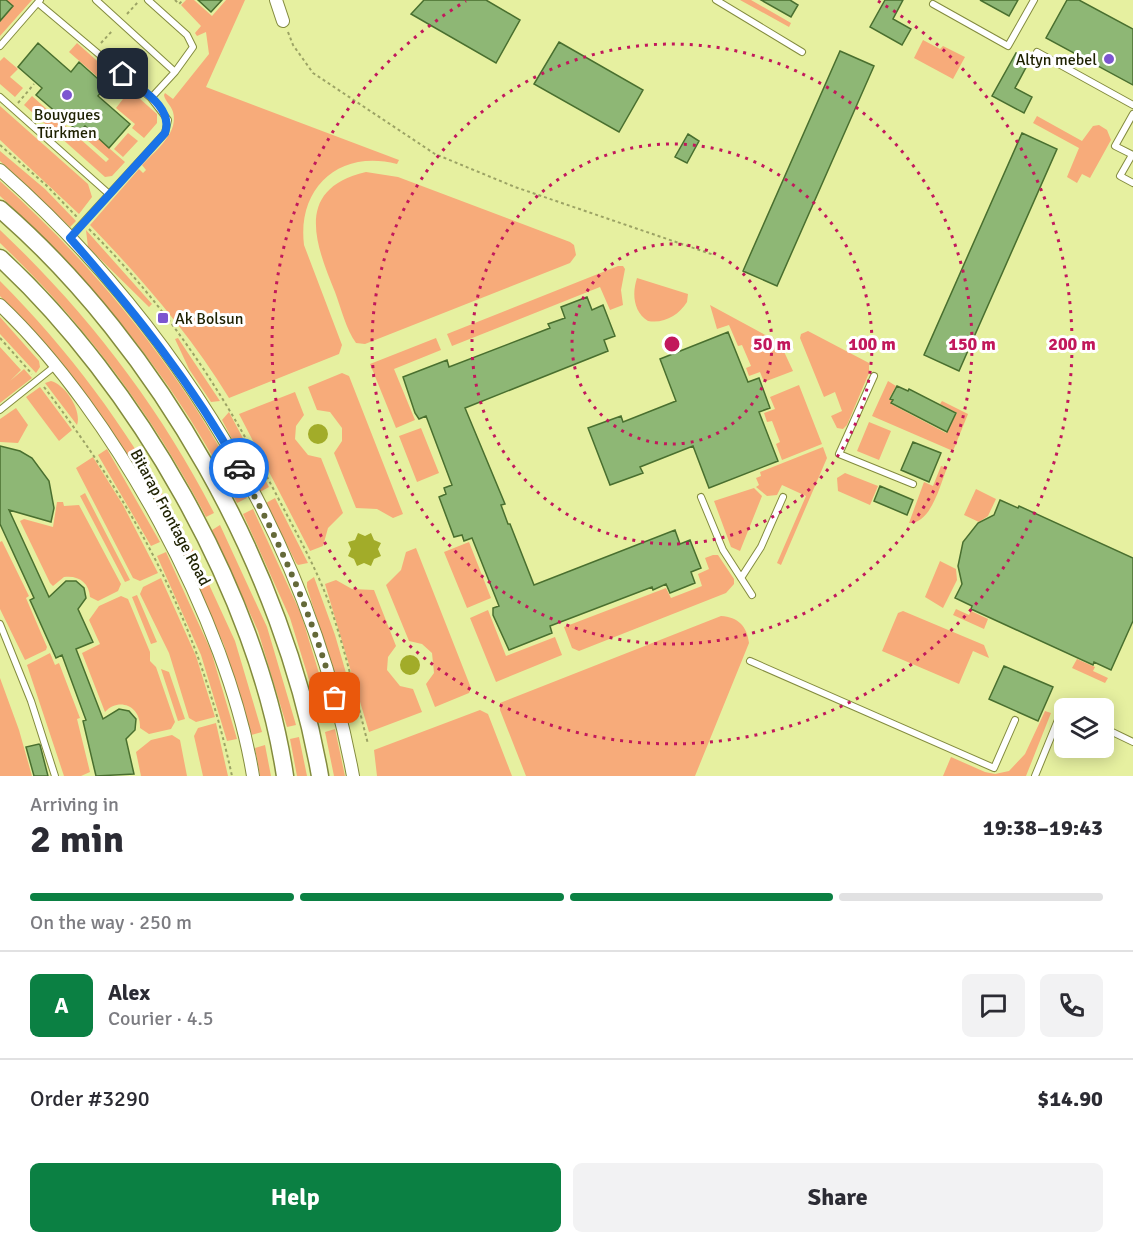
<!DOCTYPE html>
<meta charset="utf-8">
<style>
:root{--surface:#fff;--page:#f2f2f3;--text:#2b2b33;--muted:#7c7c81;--line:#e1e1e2;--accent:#0b8043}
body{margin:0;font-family:Signika,sans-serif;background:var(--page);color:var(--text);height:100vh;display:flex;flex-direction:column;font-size:22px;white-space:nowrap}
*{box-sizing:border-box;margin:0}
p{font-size:20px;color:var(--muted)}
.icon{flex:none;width:33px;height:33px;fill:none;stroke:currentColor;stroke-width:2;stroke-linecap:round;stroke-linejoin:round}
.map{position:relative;height:776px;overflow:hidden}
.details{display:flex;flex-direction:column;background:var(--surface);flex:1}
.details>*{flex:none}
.tools{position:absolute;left:1054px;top:698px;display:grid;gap:12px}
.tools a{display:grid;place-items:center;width:60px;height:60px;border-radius:9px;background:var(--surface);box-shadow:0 3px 15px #0003;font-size:30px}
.pin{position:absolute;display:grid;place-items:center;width:51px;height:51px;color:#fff;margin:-26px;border-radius:12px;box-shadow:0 3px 9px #0006}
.courier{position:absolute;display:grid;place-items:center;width:60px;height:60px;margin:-30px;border:4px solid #1a73e8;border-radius:50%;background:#fff;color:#222;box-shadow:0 2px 8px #0007}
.summary em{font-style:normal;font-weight:700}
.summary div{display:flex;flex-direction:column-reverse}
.summary{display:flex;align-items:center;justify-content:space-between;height:102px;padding:0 30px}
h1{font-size:39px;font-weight:700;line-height:45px}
.bar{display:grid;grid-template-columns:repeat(4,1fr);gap:9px 6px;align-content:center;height:72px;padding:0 30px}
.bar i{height:8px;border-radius:4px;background:var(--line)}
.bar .active{background:var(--accent)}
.bar p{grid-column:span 4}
.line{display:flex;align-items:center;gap:15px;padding:0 30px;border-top:2px solid var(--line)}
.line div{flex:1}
.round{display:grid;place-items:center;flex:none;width:63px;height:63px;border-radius:9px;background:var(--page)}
.primary-button{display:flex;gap:12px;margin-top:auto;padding:12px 30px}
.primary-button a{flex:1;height:69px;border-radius:9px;background:var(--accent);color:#fff;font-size:24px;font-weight:700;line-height:69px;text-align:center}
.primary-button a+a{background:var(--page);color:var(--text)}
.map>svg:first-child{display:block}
</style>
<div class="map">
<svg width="1133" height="776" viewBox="0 0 1133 776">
<rect width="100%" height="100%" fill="#e6f0a0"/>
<path fill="#f7ab7a" d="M6,0H32L0,36V22L13,6Z
M186,0H194L212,16L226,0H245L206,87L399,160L397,164C340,149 297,187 304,245L342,345L339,354L229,398C190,334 141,278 90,225L139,169L143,173L146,170L142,165C155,151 179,133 173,112C171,105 165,101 164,95L165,93L173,99L209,54L206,32L197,36L195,33L201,26L181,5Z
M740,0H751L791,23L789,27Z
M923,40L940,49L943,46L965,57L953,79L914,58Z
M77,43L157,114V123L144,138L132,128L135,124L116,108L123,99L69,52Z
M4,57L18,69L10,77L23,88L15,97L0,84V61Z
M32,96L106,162L109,159L80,134L86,128L125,162L112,176L105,177L24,105Z
M0,106L88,184L92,197L79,214L0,140Z
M1037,116L1082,141L1093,126L1099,125L1107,130L1111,140L1090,178L1082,174L1077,183L1067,177L1079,148L1033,123Z
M128,133L138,141L123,157L114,149Z
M0,151L45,189L76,221L70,227L0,161Z
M366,172L398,177L570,242L574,245L576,255L570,263L365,344L356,343C346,329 341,308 335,292C315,243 294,189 366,172Z
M0,181C100,271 186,377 247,498L237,503C180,386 95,283 0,196Z
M0,230C86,311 160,407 214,513L206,517C153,415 83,322 0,243Z
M86,230L152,304L149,307L88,247Z
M618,266H623L625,269L621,290L623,305L610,310L600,287L452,346L447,334Z
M637,278L688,294L687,302C679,315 664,324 648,321C633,312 632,293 637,278Z
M0,281C74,355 133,437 182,529L172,534C127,446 69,369 0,296Z
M710,305L780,343L793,371L764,382L760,372L749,376L746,368L751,366L742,345L738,346L729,325L717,329Z
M0,317L39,361L40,367L36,373L0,334Z
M808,331L869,363V373L847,425L843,429L837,428L831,416L842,411L835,392L824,397L800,338L801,334Z
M178,338L220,401L211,402L189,369L175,339Z
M436,338L441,350L394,369L415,420L396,428L370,364Z
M0,347L21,370L10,381L24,369L32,378L0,403Z
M342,373L349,376L403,514L393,518L377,509L356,508L334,453L342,441V428L330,412L317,410L308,387Z
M51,381C66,385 82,411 77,425L45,383Z
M888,381L896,386L889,399L892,400L891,404L946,433L957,413L940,404L942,401L968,414L953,451L872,416Z
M799,385L822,444L782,460L776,444L780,442L772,421L767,422L764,413L775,409L770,397Z
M40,387L72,430L59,441L26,397Z
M295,392L304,415L296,426L295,439L308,455L321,458L343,513L328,528L323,546L310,551L239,414Z
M16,408L28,425L18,443L0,442V419Z
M229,412L269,487L260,492L222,420Z
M869,422L891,431L879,460L857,451Z
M421,428L439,473L417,482L399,436Z
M823,447L827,458L781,565L777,563L806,496L782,485L777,495L767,496L756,487L759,485L756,478L761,476L760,472Z
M107,449L160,542L151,546L98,455Z
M93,457L123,505L158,573L140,581L133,578L76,468Z
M941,466L947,468C940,485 931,524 909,523L924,482L933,486Z
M845,473L878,486L870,505L838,491L837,478Z
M754,488L762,496L740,551L731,547L714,501Z
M976,489L996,499L988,516L979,522L964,515Z
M85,493L130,580L125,582L80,496Z
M275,498L308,563L298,565L296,563L266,503Z
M57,502H63L64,506L79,505L121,584L118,591L98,601L90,597C89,583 79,575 64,577L53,586L50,583L20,521L24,519L53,527Z
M253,509L301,614L332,716L321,719L290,618L243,514Z
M220,525L267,627L296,725L287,727L258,631L212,530Z
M2,541L29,596L26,598L47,647L46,650L25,660L0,609V542Z
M189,541L235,641L262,732L251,735L224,645L179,546Z
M469,542L491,598L467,608L444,552Z
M416,548L471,688L469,693L435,707L426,684L434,673L432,653L422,644L409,641L386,585L401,570L406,552Z
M166,552L211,651L237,739L227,741L201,655L157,556Z
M713,555H718L734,579V584L726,593L579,651L572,648L564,627L666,588L671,598L702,586L698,574L709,569L705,558Z
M940,561L956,569L957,580L943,608L925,597Z
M314,577L335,635L357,711L346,714L307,587V582Z
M161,578L196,656L215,717L196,722L189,718L169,653L140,594L143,587Z
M336,580L352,589L374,590L396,646L388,657L387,670L400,686L413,689L422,712L369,732L325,584Z
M137,595L157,642L151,644L132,597Z
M121,596L128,599L150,652V661L156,667L175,722L171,729L149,734L140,728C141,706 119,697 105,712L82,653L100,644L89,620L99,606Z
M956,609L969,615L971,611L988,619L984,629L953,615Z
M488,610L506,656L555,637L562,655L496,682L470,618Z
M903,611L984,645L989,658L973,651L959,684L882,651L898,613Z
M721,616C738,617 747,626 749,643L695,776H526L500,710V703Z
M50,653L55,665L59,663L80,718L77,719L90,772L81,776H64L27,665Z
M1077,659L1095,667L1093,671L1108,678L1105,683L1072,668Z
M161,669L169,672L185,719L178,721Z
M0,678L19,730L32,776H0Z
M480,710L488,714L512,776H377L374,750Z
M1045,711L1051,713L1026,776H943L951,757L985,772L995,774L1009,771L1025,754Z
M216,723L228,776H203L194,736L198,728Z
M335,729L345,776H334L325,732Z
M172,735L180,740L187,776H141L136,752L151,740Z
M299,737L307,776H297L290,739Z
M265,745L271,776H260L255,748Z"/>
<path fill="#a2ac29" d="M308 434a10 10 0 1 1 20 0a10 10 0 1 1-20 0Z
M358,533L365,536L371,533L374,540L381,543L378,549L381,556L374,559L371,566L364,563L357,566L354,559L348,556L351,549L348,542L355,540Z
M400 665a10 10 0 1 1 20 0a10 10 0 1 1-20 0Z"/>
<path fill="#8eb775" stroke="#496f2f" stroke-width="1.5" d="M0,0H6L13,6L0,21Z
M198,0H222L211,12Z
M424,0H486L520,20L496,63L411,14Z
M761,0H790L798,5L791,17Z
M885,0H903L893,19L911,29L902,45L870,27Z
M980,0H1018L1009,16Z
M1067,0H1079L1133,29V85L1046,38Z
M559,42L643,90L619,132L534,84Z
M38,43L71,72L79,62L106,86L98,96L130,124L109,148L85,126L79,132L36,95L42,88L18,67Z
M840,51L874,66L777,286L743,271Z
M1016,53L1030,60L1015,88L1032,97L1024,113L992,96Z
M1022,133L1057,149L959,371L924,355Z
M688,134L699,141L687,163L675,157Z
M587,297L592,310L603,305L615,336L604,340L608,351L465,408L505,504L501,505L508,524H510L534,585L675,530L680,544L690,540L701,568L691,572L695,583L670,593L666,584L653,590L652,587L550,626L552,633L509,650L493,615V608L499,606L472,538L464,541L462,535L454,537L439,497L446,494L444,488L452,485L426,416L419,419L415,413L403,377L447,360L449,367L550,328L548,324L565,318L561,307Z
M728,332L748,382L759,378L770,408L759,412L778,461L709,488L693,446L640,467L643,473L610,485L588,428L621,416L623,422L676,401L660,359Z
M897,386L908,391L909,389L956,413L947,432L891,403L893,400L890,399Z
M913,442L941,453L929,482L901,470Z
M0,446L20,451L32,458L49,481L54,508L51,522L9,510L49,597L66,581H76L84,588L86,598L78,609L93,642L76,649L103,719L119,709L129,711L136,719L135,730L126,739L134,774L96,776L83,721L86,720L62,655L56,658L30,600L34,598L0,524Z
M880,486L913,500L907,515L874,501Z
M1000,500L1018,508L1019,506L1133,558V621L1111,670L1094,662L1093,665L971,609L972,606L955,598L962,584L958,566L963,542L978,523L994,515Z
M1004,666L1053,687L1038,721L989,699Z
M39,744L40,745L48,776H34L26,747Z"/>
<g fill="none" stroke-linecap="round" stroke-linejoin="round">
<defs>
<path id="service" d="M96,0L175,72
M716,0L802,52
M38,3L151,98L175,72L193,47L187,35L148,0
M933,4L1008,46L1034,0
M0,46L40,0
M1037,52L1133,105
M0,97L109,194
M1133,114L1115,146L1133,155
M1132,155L1120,176L1133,183
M70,237L165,133L168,120L151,98
M874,376L839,454L913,484
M0,410L55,366
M701,497L723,550L752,595
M741,578L761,547L783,497
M0,624L31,701L55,776
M750,661L994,768L1015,720
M1104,728L1133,742
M1035,776L1060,715L1065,712"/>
<path id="minor" d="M276,0L283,21
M0,170C177,326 310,543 353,776
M0,305C114,413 228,621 253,776"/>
<path id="secondary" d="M0,209C159,347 284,569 320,776
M0,258C135,382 258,594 285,776"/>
</defs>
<use href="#service" stroke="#838b3e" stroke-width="8"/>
<use href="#minor" stroke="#838b3e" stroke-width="14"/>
<use href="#secondary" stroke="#838b3e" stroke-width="19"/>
<path stroke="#9ca365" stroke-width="2" stroke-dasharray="3 3" stroke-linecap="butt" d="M175,0L179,4L183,0
M127,14L139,1
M288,32L293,45L313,73L435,154L515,187L714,255
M101,43L113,30
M18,103L34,84
M0,145L46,185L77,217
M89,229C171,311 222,391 275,492C294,529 315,565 329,603C345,649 356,697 368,744
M0,338L32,374
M44,387C138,510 199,624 232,776"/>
<use href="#service" stroke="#fff" stroke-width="6"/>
<use href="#minor" stroke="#fff" stroke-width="12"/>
<use href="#secondary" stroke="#fff" stroke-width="16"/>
</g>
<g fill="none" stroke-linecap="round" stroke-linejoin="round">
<path stroke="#646939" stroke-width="6" stroke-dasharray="0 10.8" d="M239,468C280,541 313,617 335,698"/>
<path stroke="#1a73e8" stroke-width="8" d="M123,74C140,89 174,107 165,133L70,238C133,310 192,383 239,468"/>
</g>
<g fill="none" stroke="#c2185b" stroke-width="3" stroke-dasharray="3 6">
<circle cx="672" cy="344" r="100"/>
<circle cx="672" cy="344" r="200"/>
<circle cx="672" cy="344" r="300"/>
<path d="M878 1A400 400 0 1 1 466 1"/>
</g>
<g fill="#7c56d0" stroke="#fff" stroke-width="2">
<circle cx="1109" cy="59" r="6"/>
<circle cx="67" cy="95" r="6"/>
<rect x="157" y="312" width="12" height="12" rx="3"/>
</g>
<g text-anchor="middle" stroke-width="6" stroke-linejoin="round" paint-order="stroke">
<g font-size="16" fill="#1e2101" stroke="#fff" text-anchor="end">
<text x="1097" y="65">Altyn mebel</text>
<text x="67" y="120" text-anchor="middle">Bouygues<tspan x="67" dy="18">Türkmen</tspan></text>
<text x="175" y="324" text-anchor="start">Ak Bolsun</text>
</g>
<g font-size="16" fill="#1e2101" stroke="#fff">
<text transform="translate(171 517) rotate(62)" y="6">Bitarap Frontage Road</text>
</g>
</g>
<circle cx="672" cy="344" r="9" fill="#c2185b" stroke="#fff" stroke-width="3"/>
<g font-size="18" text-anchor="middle" font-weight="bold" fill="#c2185b" stroke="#fff" stroke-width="6" stroke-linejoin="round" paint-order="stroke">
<text x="772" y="350">50 m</text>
<text x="872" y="350">100 m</text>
<text x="972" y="350">150 m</text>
<text x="1072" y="350">200 m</text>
</g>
</svg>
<div class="tools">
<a><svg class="icon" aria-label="layers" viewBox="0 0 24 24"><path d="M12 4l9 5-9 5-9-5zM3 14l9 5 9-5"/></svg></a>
</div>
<div class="pin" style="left:335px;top:698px;background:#ea580c"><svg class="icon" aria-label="bag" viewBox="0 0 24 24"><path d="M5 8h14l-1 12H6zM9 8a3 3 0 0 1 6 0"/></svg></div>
<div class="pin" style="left:123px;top:74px;background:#1f2937"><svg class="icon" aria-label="home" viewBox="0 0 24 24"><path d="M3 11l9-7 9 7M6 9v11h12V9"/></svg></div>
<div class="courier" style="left:239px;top:468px"><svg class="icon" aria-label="car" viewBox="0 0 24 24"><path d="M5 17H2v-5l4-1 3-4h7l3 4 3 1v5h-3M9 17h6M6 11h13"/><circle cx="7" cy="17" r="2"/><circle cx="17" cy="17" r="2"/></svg></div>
</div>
<section class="details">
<div class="summary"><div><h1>2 min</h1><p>Arriving in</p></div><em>19:38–19:43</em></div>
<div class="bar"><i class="active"></i><i class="active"></i><i class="active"></i><i></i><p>On the way · 250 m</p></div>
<div class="line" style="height:108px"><b class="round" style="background:var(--accent);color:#fff">A</b><div><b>Alex</b><p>Courier · 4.5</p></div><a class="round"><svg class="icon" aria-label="chat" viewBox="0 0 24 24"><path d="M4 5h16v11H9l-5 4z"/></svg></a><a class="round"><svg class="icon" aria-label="phone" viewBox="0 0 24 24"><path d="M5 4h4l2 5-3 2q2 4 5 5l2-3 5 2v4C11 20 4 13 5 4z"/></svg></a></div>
<div class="line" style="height:78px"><div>Order #3290</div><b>$14.90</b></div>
<div class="primary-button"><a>Help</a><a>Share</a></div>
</section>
